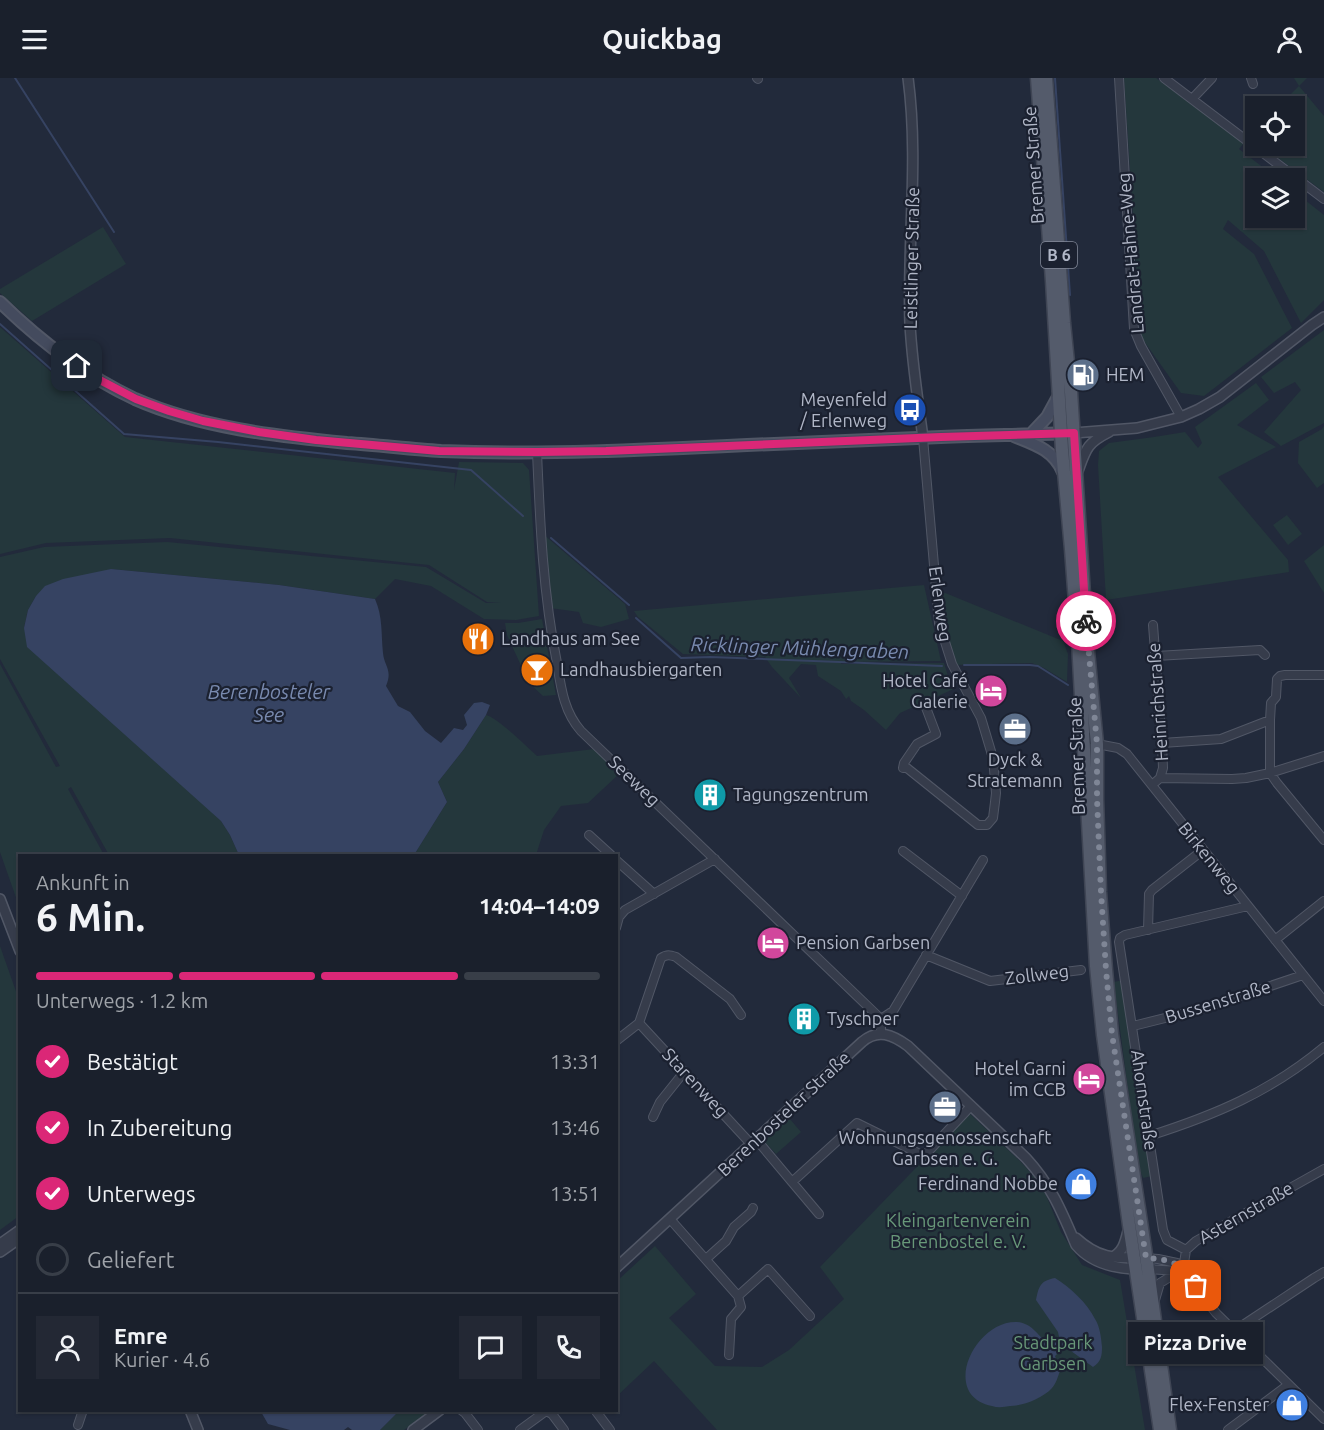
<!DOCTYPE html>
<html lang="de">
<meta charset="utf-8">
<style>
:root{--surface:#1a202c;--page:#232834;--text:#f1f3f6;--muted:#9fa3a9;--line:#383e48;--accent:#db2777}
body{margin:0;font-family:Ubuntu,sans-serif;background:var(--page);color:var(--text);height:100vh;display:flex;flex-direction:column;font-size:22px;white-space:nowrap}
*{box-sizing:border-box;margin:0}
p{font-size:20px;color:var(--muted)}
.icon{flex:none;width:33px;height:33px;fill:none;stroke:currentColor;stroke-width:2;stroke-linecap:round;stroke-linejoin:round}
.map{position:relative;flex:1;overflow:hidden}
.details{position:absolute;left:18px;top:776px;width:600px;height:558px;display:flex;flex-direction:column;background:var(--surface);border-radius:0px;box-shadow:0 2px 4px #0004,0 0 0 2px var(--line)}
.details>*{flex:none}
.controls{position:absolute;left:1245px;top:18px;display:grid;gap:12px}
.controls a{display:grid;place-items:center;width:60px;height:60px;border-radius:0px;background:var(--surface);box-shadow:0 2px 4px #0004,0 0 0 2px var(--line);font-size:30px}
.pin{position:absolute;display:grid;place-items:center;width:51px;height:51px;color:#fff;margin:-26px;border-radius:12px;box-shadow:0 3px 9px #0006}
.courier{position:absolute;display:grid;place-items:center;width:60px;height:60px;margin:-30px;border:4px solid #db2777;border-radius:50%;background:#fff;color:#222;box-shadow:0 2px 8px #0007}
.bubble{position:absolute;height:42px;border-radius:0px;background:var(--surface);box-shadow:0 2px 4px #0004,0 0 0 2px var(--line);font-size:20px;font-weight:600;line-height:42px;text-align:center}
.headline em{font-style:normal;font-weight:600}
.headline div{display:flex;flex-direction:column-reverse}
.headline{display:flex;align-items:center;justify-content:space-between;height:102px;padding:0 18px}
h1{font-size:39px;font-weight:600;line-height:45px}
.bar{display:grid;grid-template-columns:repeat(4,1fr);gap:9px 6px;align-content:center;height:72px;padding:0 18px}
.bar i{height:8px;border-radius:4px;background:var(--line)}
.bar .on{background:var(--accent)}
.bar p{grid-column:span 4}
.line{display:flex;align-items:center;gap:15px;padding:0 18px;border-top:2px solid var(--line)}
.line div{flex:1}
.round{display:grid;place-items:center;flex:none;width:63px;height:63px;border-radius:0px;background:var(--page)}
ol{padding:0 18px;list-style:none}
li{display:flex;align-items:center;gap:18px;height:66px}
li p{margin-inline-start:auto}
li .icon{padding:6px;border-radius:50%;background:var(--accent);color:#fff;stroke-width:4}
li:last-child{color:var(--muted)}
li i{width:33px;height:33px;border:3px solid var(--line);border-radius:50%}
header{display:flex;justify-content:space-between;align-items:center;height:78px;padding:0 18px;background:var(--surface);font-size:27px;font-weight:600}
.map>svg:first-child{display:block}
</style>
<header><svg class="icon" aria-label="menu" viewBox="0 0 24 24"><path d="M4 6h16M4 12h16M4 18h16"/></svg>Quickbag<svg class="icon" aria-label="person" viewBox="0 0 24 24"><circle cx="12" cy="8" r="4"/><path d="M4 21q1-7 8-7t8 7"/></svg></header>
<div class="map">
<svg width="1324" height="1352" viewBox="0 0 1324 1352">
<rect width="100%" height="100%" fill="#222a3b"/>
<path fill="#24373c" d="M1124,0H1156L1244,65L1239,71L1277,100H1256V140H1294L1295,114L1324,137V222L1301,245L1264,173L1228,142L1223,151L1254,176L1292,250L1204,318L1181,315L1141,259Z
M1294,0H1307L1299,8L1324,38V114L1262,68H1294V28H1279L1299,8Z
M103,149L126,186L32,243L0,215V211Z
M0,249L125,359L455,395L454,412L459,384L523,385L529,392L539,538L516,542L484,541L431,508L395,501L375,521L279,507L111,491L36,518L28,532L24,550L221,743L230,757L239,777H109L71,709L68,711L104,777H20L19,828L0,774V586L56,689L60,688L0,581V479L44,469L167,464L426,489L486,525L501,524H487L429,487L170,460L46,465L0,476Z
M1324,252V345L1281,368L1264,354L1301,312L1295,304L1274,315L1261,299Z
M1256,305L1269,322L1237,347L1276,369L1218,399L1288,482L1289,494L1106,522L1098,387L1099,373L1109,365L1154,359L1185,354L1198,370L1202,365L1195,349Z
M1324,348V405L1317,410L1298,385L1299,364L1322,351Z
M1287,437L1302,456L1288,467L1273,447Z
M543,456L625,526L629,541L601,549L583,545L579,534L550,530Z
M1324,467V515L1304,483Z
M924,507L941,583L841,584V586L944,585L948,598L956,610L900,635L886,652L864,632L851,623L849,618L846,621L841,613L818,598L816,587L801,586L789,600L801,620L772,589L765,579L683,576L638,539L634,533Z
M938,512L1063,563L1068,576L1067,604L1044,590L1032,585L955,587L944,550Z
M542,541L556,617L543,618L529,605L507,557L505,545H518Z
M486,637C497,639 527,669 537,678L594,671L619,696L588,725L561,728L544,752L536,777H414L447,724L438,704L464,671Z
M0,868L19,922V1138L0,1152Z
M1123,902L1152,1098L1143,1100L1140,1092L1134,1057L1116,921L1114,904Z
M969,1035L1021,1084L1036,1101L1046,1117L1061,1154L1082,1187L1120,1202L1145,1352H717L654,1283L617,1318V1203L655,1168L696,1216L669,1240L715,1288L762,1289L789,1272L844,1221L820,1189Z
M789,1040L801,1054L776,1076L764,1063Z
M400,1332H431L404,1352H380Z"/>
<path fill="#364362" d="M111,491L279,507L375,521C383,539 381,556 383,575C384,588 393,592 386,608L398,628L410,634L425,653L441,665L454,650L463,652L467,647L464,637L474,625L482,624L490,627L486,637L464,671L438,704L447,724L414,777H239L230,757L221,743L27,569L24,550L28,532L36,518L45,508L63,501Z
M1055,1200C1070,1209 1087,1225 1095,1241C1100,1249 1101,1259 1102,1269C1102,1278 1101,1284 1093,1289L1067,1270L1060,1273L1055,1278L1060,1293C1058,1298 1056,1306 1052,1310C1043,1320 1023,1328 1010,1328C1004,1329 998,1330 992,1328C939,1317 975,1242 1017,1244C1033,1245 1039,1260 1050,1267L1059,1259L1058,1254L1036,1222C1039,1208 1040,1203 1055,1200Z
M260,1332H400L380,1352H352L348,1349L344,1352H290L268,1346Z"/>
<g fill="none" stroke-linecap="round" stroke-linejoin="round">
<path stroke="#364362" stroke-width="2" d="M15,0L114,154
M1055,0L1070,217
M0,246L124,356L218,364L471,392L523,438
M551,460L629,527
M636,540L681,580L710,579L942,588
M964,587H1030L1038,588L1068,607"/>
<defs>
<path id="minor" d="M757,0L758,1
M1119,0L1134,251L1141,268L1181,339
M1164,0L1324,121
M1251,0L1253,6
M1192,21L1212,0
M923,360L939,545L952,586L981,640L993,680L996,715L995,724L993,740L987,747H978L907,690H903L904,685L917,666L936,656L925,627
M537,374C540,445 543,516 557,585C561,610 564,634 581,653L881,941V956
M1153,547L1162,665L1163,690L1160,700
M1156,578L1260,572L1265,577
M1270,642L1271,625L1276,619L1277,601L1280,598L1285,597H1324
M1082,654L1097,666L1118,670L1127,676L1324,923
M1162,665L1221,661L1270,642V695
M1270,695L1277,705L1324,762
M1152,707L1160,700L1232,701L1246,700L1270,695L1324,678
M589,757L611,777
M903,773L962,818
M616,782L654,816
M616,850L619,839L625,832L715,781
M1148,852L1149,816L1152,812L1203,772
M1275,862L1324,823
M926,877L990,903L1081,892
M881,941L893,933L983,782
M639,945L751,1066
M1133,948L1205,930L1303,897
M616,963L639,945L661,880C667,876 670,877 676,879L730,921L741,937
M653,1039L660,1024L684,994
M1149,1058C1215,1037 1270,1014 1324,969
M756,1061L792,1104L857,1045L924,1078L971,1028
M792,1104L819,1136
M670,1141L738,1218L741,1229L731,1241L729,1277
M1186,1172L1167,1162L1163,1152L1119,864L1120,860L1125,857L1248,828
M1146,1180L1158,1181L1177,1185L1187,1197L1216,1235L1324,1341
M706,1181L726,1163L734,1149L751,1134L753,1130
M1147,1191L1178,1193
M1183,1192L1186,1172L1196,1163L1324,1091
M738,1218L768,1191L810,1238
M1155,1222L1160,1205L1178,1194
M1234,1253L1314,1200L1324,1194
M461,1332L465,1335L478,1352
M595,1332L610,1352
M78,1347L83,1332
M520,1352L546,1333L552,1336L564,1352
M1228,1352L1288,1307"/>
<path id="tertiary" d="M908,0C919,82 907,164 910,246C912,285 918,322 923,360
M1074,355L1137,350L1181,339L1199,331L1220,319L1312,247L1324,239
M1078,393C1086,371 1087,365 1109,354
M0,821L20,873
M1076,1160C1100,1182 1116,1180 1146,1180
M0,1166L20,1152
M0,1174L20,1160
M1111,1180C1123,1174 1125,1165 1128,1153
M616,1190L862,964C878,950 893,957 908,968L1026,1080C1051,1107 1062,1134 1076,1167C1092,1186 1116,1191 1140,1191
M190,1332L198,1352
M413,1352L440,1332"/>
<path id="secondary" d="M0,224C40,263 84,297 135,321C201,350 276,358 347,365C378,367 410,371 441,373C543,377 645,372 747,367C811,364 876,362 941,359C984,357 1026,357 1069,355
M1031,356L1047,339L1059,317
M1014,358C1034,366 1054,372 1063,394"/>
<path id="primary" d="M1037,0L1052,203L1062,372L1071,471L1078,564L1096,888L1103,957L1129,1147L1160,1352
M1046,0L1064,245L1071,314L1087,563L1097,666V721L1100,814L1106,892L1112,956L1145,1170L1170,1352"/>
</defs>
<use href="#minor" stroke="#515766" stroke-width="10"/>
<use href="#tertiary" stroke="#515766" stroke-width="12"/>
<use href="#secondary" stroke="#515766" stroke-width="14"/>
<use href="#primary" stroke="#3f4554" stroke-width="15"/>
<use href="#minor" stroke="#363c4b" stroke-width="8"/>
<use href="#tertiary" stroke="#363c4b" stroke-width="9"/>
<use href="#secondary" stroke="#444b5e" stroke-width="10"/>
<use href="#primary" stroke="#545b6b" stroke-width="12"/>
</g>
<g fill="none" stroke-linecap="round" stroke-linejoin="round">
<path stroke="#7f8696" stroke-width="6" stroke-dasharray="0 10.8" d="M1086,543L1097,666V721L1101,814L1106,892L1112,956L1146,1180C1175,1182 1179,1185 1196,1208"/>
<path stroke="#db2777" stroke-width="8" d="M77,288L96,300L136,321L169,333L203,343L259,354L316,362L439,373L537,374L606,373L941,359L1074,355L1086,543"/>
</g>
<defs>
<symbol id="fuel-disc" viewBox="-11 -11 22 22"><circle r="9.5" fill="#5c6f8a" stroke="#1b2130"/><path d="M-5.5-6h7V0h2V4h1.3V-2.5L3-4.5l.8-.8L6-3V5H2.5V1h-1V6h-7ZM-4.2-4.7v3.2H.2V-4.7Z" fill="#fff"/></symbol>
<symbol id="bus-disc" viewBox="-11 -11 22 22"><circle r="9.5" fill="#1a4fb4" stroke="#1b2130"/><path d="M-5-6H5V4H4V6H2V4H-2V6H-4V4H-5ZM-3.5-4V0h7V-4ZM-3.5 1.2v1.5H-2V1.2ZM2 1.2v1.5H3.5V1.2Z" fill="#fff"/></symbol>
<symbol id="restaurant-disc" viewBox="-11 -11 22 22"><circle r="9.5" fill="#e8710a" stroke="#1b2130"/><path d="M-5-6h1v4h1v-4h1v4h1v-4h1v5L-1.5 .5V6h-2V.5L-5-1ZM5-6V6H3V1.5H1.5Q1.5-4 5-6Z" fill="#fff"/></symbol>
<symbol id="bar-disc" viewBox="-11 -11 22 22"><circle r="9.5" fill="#e8710a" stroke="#1b2130"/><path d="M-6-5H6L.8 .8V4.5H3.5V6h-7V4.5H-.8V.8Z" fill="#fff"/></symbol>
<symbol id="hotel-disc" viewBox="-11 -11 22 22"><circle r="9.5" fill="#d1479c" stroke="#1b2130"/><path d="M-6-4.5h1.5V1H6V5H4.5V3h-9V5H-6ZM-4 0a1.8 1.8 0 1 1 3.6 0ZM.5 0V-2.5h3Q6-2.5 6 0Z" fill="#fff"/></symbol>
<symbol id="office-disc" viewBox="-11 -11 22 22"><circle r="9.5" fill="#5c6f8a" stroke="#1b2130"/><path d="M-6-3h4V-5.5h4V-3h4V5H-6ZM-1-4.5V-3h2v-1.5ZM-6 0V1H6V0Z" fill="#fff"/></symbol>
<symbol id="building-disc" viewBox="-11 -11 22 22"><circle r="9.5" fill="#0f9aa8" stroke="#1b2130"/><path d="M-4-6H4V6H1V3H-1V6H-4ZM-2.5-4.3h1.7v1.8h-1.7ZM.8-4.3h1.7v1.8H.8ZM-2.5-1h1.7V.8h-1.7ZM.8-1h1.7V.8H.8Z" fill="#fff"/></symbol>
<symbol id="shop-disc" viewBox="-11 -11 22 22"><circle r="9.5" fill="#3f7fe0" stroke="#1b2130"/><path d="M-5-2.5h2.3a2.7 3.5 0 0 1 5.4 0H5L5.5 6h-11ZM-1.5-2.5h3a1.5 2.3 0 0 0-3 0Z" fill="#fff"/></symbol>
</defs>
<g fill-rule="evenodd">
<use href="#fuel-disc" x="1064" y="278" width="38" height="38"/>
<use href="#bus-disc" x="891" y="313" width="38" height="38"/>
<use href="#restaurant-disc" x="459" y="542" width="38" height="38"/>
<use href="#bar-disc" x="518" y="573" width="38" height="38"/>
<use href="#hotel-disc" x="972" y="594" width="38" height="38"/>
<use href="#office-disc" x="996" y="632" width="38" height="38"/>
<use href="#building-disc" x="691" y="698" width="38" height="38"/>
<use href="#hotel-disc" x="754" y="846" width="38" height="38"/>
<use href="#building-disc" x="785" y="922" width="38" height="38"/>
<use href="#hotel-disc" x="1070" y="982" width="38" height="38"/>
<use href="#office-disc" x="926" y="1010" width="38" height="38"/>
<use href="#shop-disc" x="1062" y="1087" width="38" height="38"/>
<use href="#shop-disc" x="1273" y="1308" width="38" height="38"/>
</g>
<g text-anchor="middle" stroke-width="4.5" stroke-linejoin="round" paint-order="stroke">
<rect fill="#1b2130" stroke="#848a9a" stroke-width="1.5" x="1041" y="164" width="36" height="26" rx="4.5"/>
<g font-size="16" font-weight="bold" fill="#b1b7c7">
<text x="1059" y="183">B 6</text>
</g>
<g font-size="18" fill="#b1b7c7" stroke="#1b2130">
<text transform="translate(1034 87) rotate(-94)" y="6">Bremer Straße</text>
<text transform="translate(1131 175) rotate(-95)" y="6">Landrat-Hahne-Weg</text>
<text transform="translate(912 180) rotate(-89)" y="6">Leistlinger Straße</text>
<text transform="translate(940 526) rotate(82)" y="6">Erlenweg</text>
<text transform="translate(1158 624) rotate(-94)" y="6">Heinrichstraße</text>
<text transform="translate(1077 678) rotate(-92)" y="6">Bremer Straße</text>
<text transform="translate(634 703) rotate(44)" y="6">Seeweg</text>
<text transform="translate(1209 780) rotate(51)" y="6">Birkenweg</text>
<text transform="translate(1037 897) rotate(-7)" y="6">Zollweg</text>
<text transform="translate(1218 924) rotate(-17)" y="6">Bussenstraße</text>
<text transform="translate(695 1005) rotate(47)" y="6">Starenweg</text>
<text transform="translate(1144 1022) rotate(82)" y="6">Ahornstraße</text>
<text transform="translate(784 1036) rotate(-43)" y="6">Berenbosteler Straße</text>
<text transform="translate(1246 1135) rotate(-30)" y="6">Asternstraße</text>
</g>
<g font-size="18" fill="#b1b7c7" stroke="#1b2130" text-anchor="start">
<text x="1106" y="303">HEM</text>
<text x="887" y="328" text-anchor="end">Meyenfeld<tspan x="887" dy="21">/ Erlenweg</tspan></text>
<text x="501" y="567">Landhaus am See</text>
<text x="560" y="598">Landhausbiergarten</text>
<text x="968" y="609" text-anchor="end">Hotel Café<tspan x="968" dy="21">Galerie</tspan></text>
<text x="1015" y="688" text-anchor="middle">Dyck &amp;<tspan x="1015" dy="21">Stratemann</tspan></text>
<text x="733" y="723">Tagungszentrum</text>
<text x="796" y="871">Pension Garbsen</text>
<text x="827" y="947">Tyschper</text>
<text x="1066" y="997" text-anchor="end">Hotel Garni<tspan x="1066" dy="21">im CCB</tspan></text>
<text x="945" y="1066" text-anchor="middle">Wohnungsgenossenschaft<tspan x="945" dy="21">Garbsen e. G.</tspan></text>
<text x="1058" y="1112" text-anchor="end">Ferdinand Nobbe</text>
<text x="1269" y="1333" text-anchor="end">Flex-Fenster</text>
</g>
<g font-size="18" fill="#689879" stroke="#1b2130">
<text x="958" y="1149">Kleingartenverein<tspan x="958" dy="21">Berenbostel e. V.</tspan></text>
<text x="1053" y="1271">Stadtpark<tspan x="1053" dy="21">Garbsen</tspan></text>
</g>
<g font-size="20" font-style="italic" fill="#798aaf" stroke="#1b2130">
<text transform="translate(800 570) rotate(2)" y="7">Ricklinger Mühlengraben</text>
<text x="269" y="621">Berenbosteler<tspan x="269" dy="23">See</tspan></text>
</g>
</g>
</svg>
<div class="controls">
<a><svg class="icon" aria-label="locate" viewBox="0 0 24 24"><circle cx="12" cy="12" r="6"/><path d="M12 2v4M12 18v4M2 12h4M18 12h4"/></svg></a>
<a><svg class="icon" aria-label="layers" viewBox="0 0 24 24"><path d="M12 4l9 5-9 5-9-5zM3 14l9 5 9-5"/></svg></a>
</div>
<div class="pin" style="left:1196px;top:1208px;background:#ea580c"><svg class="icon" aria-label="bag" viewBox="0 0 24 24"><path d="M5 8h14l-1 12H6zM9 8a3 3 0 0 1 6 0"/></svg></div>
<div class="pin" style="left:77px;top:288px;background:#1f2937"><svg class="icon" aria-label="home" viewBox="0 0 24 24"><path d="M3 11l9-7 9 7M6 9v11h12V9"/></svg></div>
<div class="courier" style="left:1086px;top:543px"><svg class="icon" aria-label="bike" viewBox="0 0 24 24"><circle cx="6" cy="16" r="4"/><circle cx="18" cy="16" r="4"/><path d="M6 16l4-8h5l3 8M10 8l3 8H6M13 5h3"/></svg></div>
<div class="bubble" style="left:1128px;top:1244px;width:135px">Pizza Drive</div>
<section class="details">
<div class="headline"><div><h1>6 Min.</h1><p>Ankunft in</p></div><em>14:04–14:09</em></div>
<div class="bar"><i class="on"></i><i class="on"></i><i class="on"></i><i></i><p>Unterwegs · 1.2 km</p></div>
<ol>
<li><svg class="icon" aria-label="check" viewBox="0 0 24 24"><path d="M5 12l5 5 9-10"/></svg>Bestätigt<p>13:31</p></li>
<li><svg class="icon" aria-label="check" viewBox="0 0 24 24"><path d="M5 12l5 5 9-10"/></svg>In Zubereitung<p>13:46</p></li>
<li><svg class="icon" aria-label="check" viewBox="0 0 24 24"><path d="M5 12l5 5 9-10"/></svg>Unterwegs<p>13:51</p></li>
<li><i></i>Geliefert</li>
</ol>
<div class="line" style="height:108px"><a class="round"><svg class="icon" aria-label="person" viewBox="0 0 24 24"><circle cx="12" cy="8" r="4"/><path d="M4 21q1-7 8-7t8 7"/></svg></a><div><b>Emre</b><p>Kurier · 4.6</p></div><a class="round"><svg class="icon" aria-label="chat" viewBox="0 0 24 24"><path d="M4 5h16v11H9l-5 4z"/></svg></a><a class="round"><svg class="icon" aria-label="phone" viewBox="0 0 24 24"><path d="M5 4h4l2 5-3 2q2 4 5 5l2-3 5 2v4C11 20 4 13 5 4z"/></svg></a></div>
</section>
</div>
